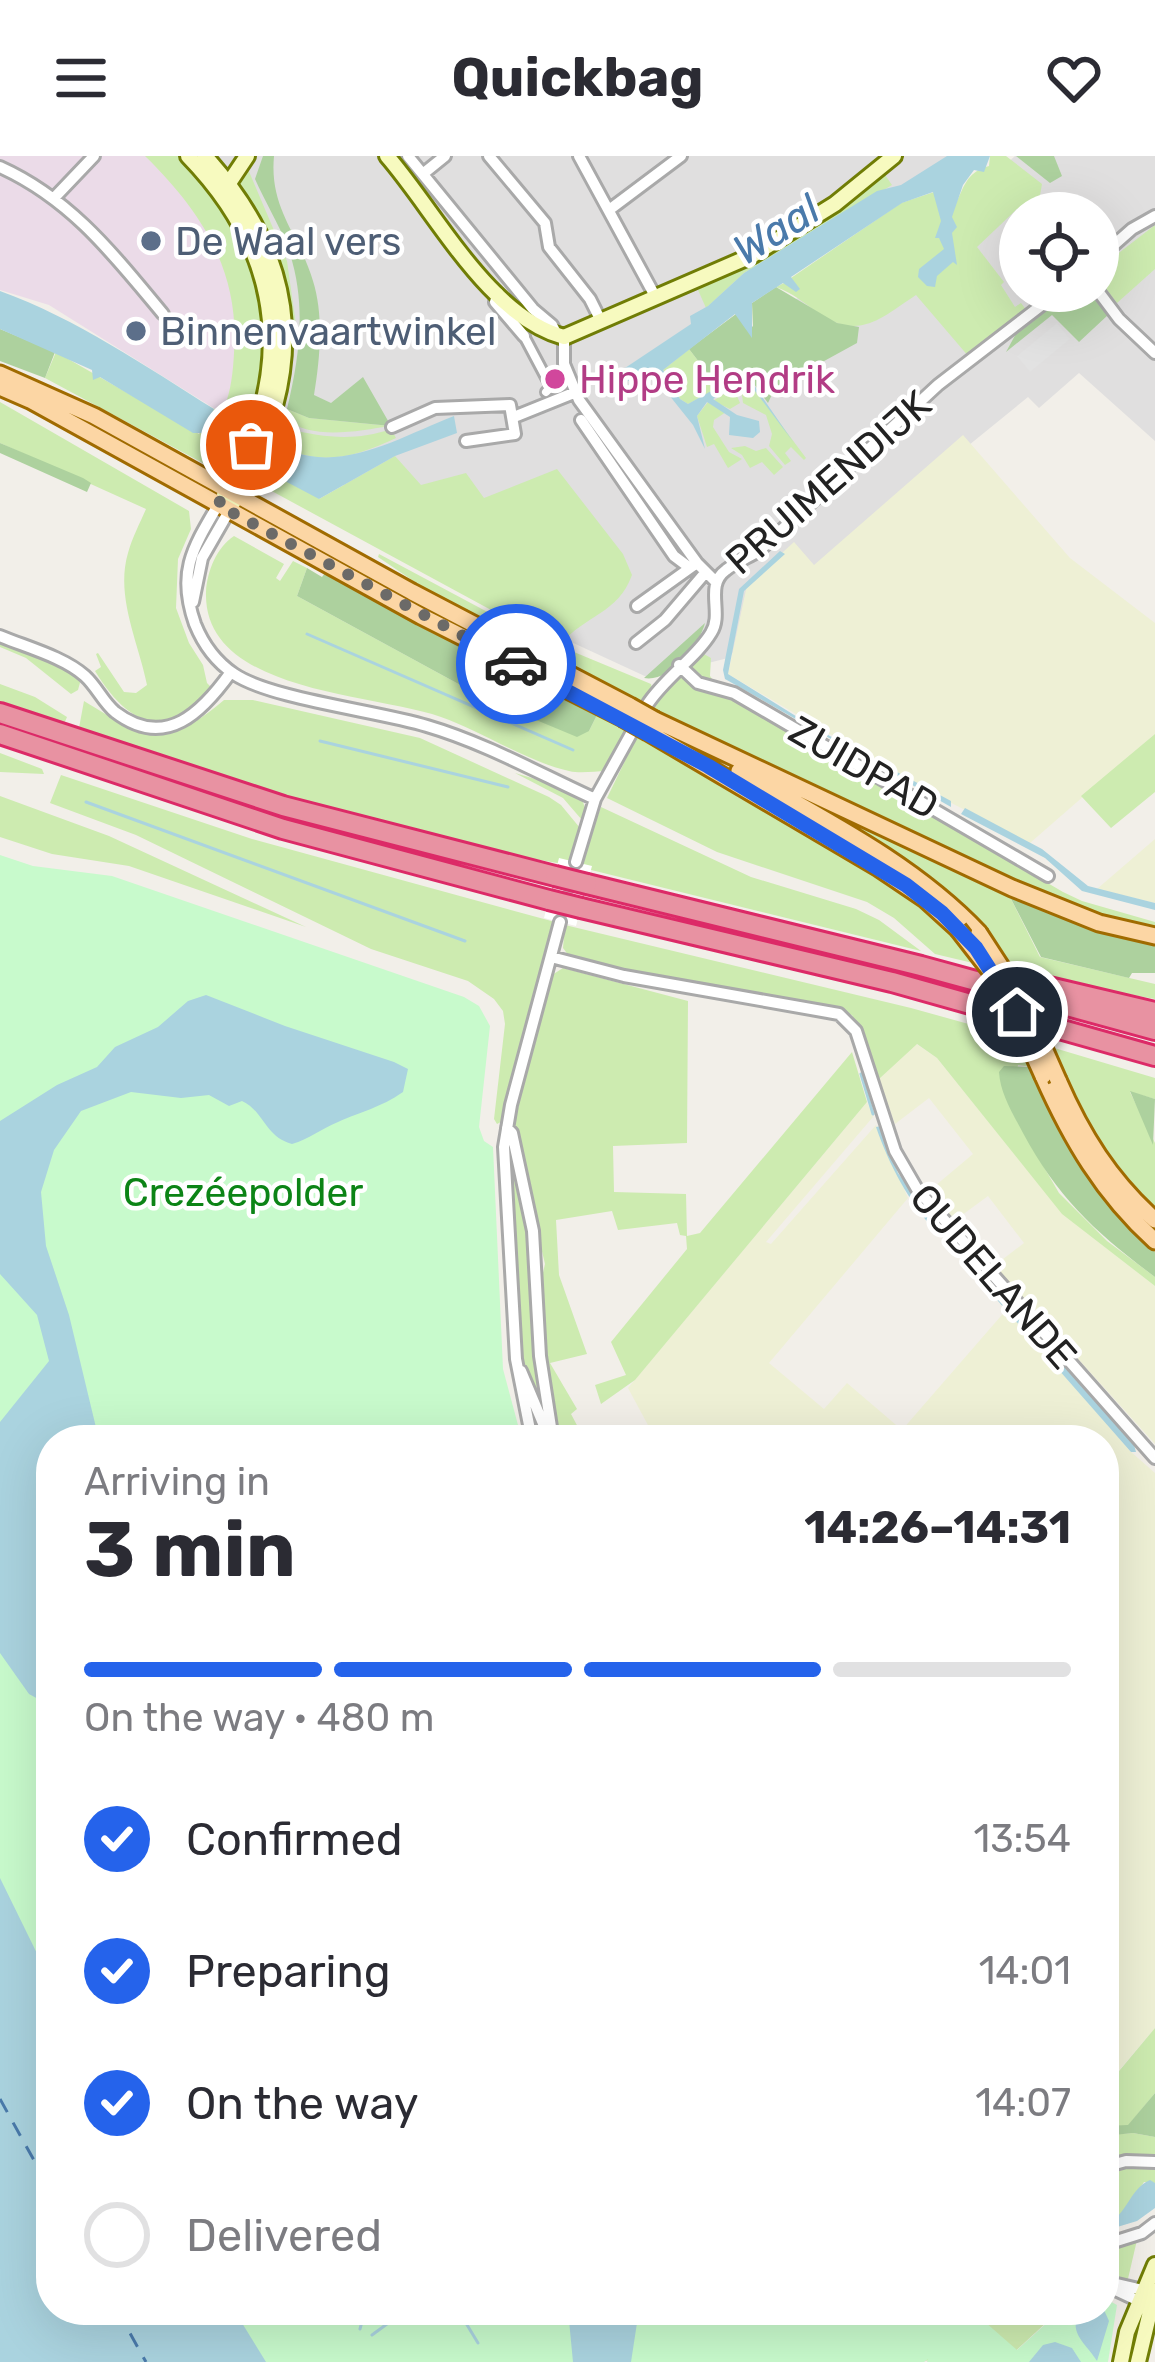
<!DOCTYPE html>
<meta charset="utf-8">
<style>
:root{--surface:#fff;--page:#f2f2f3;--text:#2b2b33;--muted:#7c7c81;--line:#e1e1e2;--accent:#2563eb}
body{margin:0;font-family:Rubik,sans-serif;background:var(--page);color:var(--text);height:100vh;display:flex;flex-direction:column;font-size:45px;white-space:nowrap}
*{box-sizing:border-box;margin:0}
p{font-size:39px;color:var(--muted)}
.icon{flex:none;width:66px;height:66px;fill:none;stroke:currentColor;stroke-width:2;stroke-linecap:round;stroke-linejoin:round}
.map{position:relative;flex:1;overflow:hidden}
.side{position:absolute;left:36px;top:1269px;width:1083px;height:900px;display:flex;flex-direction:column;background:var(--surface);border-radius:48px;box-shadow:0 12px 48px #0002}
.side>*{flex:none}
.tools{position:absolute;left:999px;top:36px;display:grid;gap:24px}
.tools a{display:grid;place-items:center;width:120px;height:120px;border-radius:50%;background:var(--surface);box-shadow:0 12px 48px #0002;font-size:60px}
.pin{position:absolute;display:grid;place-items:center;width:102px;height:102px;color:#fff;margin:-51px;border:6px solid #fff;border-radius:50%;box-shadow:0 3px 12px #0007}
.courier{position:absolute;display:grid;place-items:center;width:120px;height:120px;margin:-60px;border:9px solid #2563eb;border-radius:50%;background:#fff;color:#222;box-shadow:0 3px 15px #0007}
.head em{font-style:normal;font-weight:700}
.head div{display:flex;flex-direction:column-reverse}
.head{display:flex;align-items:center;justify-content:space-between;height:204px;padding:0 48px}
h1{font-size:78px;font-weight:700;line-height:90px}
.bar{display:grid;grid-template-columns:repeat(4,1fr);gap:18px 12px;align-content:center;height:144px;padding:0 48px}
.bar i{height:15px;border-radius:9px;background:var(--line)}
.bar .active{background:var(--accent)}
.bar p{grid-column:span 4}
ol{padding:0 48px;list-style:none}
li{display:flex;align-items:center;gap:36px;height:132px}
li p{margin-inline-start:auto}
li .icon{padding:12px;border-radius:50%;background:var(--accent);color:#fff;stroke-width:4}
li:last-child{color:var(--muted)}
li i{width:66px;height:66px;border:6px solid var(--line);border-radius:50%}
header{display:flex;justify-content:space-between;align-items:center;height:156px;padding:0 48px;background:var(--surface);font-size:54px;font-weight:700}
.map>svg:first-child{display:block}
</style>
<header><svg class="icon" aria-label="menu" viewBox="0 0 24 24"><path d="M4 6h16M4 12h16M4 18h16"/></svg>Quickbag<svg class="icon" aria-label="heart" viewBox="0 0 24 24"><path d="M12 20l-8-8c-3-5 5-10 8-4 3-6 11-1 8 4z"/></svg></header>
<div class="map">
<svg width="1155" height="2206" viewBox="0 0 1155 2206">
<rect width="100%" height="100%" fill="#f2efe9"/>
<path fill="#e0dfdf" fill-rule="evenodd" d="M155,0H955L668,201L670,221L990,23L1015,0H1155V285L1079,217L1039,252L1028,241L814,415L728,502L649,522L556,479L479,348L426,346L292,318L234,254L226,97ZM1020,57H1098V135H1020Z"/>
<path fill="#ebdbe8" d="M0,0H148L208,67L228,121L240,171L230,242L223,258L49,149L0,134Z"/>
<path fill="#eef0d5" d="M963,279L1070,402L1155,467V578L1030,687L918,630L728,518L747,429L794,386L814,409Z
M1155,683V747L1097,733Z
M915,887L937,902L1063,1058L1155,1130V1288L994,1110L1024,1087L988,1040L954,1065L929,1035L973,998L929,942L895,968L879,923Z
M867,946L873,961L766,1086L771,1088L876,969L908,1042L769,1207L824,1253L847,1227L902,1274L1007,1153L1130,1295L1155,1317V1872L1104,1932V1284H656L628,1232Z"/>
<path fill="#cdebb0" d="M145,0H181L186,5C204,30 227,53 240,81C273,150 277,251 223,311L212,312L45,222L56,196L199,278L214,253L224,252C231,235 233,216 234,197C240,115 202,56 145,0Z
M990,0H1006L1042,28L1038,51L1043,57H1021L1017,53L977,91L1004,126L1001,129L1015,151L1021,147L1027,155L969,201L916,139C881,162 860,185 818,157C804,147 793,137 776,131L784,127L799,133L791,122L901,47L934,36L954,52C964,31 966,16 989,10Z
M245,6L287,105L296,169L287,239L258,319L255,317L283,237L277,115L270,83L237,31L236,23Z
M883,16L892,29L744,117L706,152L698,134Z
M1155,69V113L1117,147L1098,123V113Z
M689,193L719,232L688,248L680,243L663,214Z
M747,223L806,302L804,304L791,291L785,297L791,305L785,309L769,290L772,278L766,259L743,247L742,239L737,240L740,247L730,253L713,245Z
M0,246L189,355L191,373L178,403L176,452L189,487L203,509L207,527L214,534C167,588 128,569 95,515L101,511L96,498L98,497L124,536L136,537L147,529C139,487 115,441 128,397C132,382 140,367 146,353L0,287Z
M708,246L726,256L714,264L713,271L729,296L742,303L728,312L714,288L707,291L697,260Z
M287,253L309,262L390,270C358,275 311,285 285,262Z
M289,273C324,282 357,285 391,273L396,282C362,298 330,309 294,296L319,343L395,300L421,329L466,317L484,342L557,313L623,398L632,419C618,458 586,458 560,489L526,473L268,333L281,302L264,326L263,320L281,274Z
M745,290L756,295L766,292L783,311L774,319L762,306L750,312L742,299L731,292Z
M234,380L284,408L276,422L280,425L293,405L307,412L297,440L486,543L589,575L599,555L627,573L606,615C595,615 581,618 569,615C530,607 481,575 441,561C372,537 203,537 206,436C207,415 217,391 234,380Z
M379,398L521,474L651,528L652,532L642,550L449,449L378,401Z
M0,485L73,516L81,523L78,534L71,538L26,502L0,491Z
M702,497L711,502L710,520L722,537L1063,736L1082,745L1155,766V774L1110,764L1019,730L650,555L668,527Z
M0,528L35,541L67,561L64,568L0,547Z
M224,544H253L420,582L549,641L561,649L580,672L569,709C402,681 239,627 79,572L84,545C142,581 169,592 224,544Z
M1155,578V636L1111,672L1081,640Z
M637,580L666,589L909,736L937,761L977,808L935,798L894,762L867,746L717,696L607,642Z
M0,597L42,613L44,618L0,616Z
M740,609L877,680L1008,737L1040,801L1155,828V843L1012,817Z
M515,617L562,631L582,643L586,655L582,664L563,642Z
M61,619L252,683L555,766L505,964L497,968L494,963L505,868L503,855L494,843L468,825L371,793L136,679L50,647Z
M0,640L109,680L306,771L129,710L52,698L0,681Z
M601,651L751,721L856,753L879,764L921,795L579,711Z
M565,769L911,852L1019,882L1032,911L1018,909L1012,956L1059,1037L1107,1085L1155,1121V1130L1062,1058L937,902L917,888L879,923L852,859L589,807L569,800L563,792Z
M563,812L688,845L687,987L613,990L614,1036L686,1038L687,1080L700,1077L852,896L867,946L635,1224L601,1248L595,1229L626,1219L611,1186L687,1093L686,1080L680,1079L677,1067L618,1074L612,1055L556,1064L559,1119L587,1198L550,1207L577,1253L571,1258L579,1273L558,1283L543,1206L539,1134L545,1108L513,973L547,833L552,819Z
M1051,891L1155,922V943L1130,936L1155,987V1056L1107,1005L1075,948Z
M508,986L530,1076L549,1275L519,1206Z
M1155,1872V1937L1127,1971L1104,1970V1933Z
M1133,1977L1155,1981V2003L1104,2008V1979Z
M1123,2011L1155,2012V2027L1144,2026L1123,2057L1104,2070V2017Z
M1137,2084L1127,2127L1104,2122V2095Z
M948,2154H1060L1009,2201L895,2206Z"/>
<path fill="#add19e" d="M263,0H274C269,53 299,78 313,125C324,160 320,203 314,239L331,247L363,221L391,270L309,262L287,253C300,199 307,146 288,92C279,68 265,46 255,23Z
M1016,0H1054L1062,20L1050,27Z
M776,131L837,167L859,171L857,187L775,232L768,247L745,216L719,232L689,193L736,158L753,171L752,147Z
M1067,135H1087L1108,159L1079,186L1052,159L1006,196L1018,174Z
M0,173L55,196L45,222L0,205Z
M0,287L83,322L91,327L87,336L0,297Z
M307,412L322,421L325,417L434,478L462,485L599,555L589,575L577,581L486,543L297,440Z
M705,467C699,490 669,527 644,522Z
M1008,737L1155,787V817H1132L1129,822L1041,801Z
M1004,910L1032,911C1063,978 1095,1048 1155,1096V1121C1096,1077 1058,1042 1023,977C1013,958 1000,937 999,916Z
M1130,935L1155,943L1153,989Z
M1155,1937V1981L1133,1977L1104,1980V1970L1128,1969Z"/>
<path fill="#c8facc" d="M0,699L33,710L112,720L464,841L479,850L490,870L479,971L484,985L493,991L503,1213L522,1284H51V1835L0,1734Z
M1104,2142L1117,2149L1108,2206H927L928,2203L924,2206H263L231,2154H981L977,2159L1017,2194L1061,2154H1104Z"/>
<path fill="#e2e2e2" d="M1057,167L1070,183L1030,216L1017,200Z"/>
<path fill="#aad3df" d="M947,0H990L984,16L974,14L963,29L952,61L957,71L952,77L957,109L953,106L937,120L935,131L927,130L918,121L919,113L944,93L939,82H935L941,65L933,36L902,47L791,121L800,133L796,136L783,127L752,147V182L735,158L663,214L680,243L688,248L745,216L794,287L746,223L713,243L737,259L759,265L760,276L753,282L729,279L730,261L707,246L697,260L705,293L693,269L653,219L647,217L628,225L625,212L691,168L690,160L708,150L744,117L877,35L901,29Z
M0,135C77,163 145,210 214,253L203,277H193L100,221L93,224L92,214L0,173Z
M454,260L457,277L395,300L319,343L283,324L294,296C347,315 404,279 454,260Z
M780,395L785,398L744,435L728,518L815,572L951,645V651L725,523L723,514L739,433Z
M965,652L1042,693L1088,730L1155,747V754L1082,735L1045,702L961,658Z
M206,839L285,870L394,906L408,913L403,936C380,952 362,955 338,966C321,973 309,983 292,988C265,981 264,955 242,945L229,950L209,939L181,942L131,936L81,955L54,994L41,1036L46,1090L69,1159L99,1284H51V1550L29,1538L0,1497V1266L49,1205L37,1159L0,1118V965L57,929L97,911L115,891L158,871L188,845Z
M881,970L898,1017L940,1073L936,1076C908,1044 890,1011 876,971Z
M988,1125L1134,1289L1136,1296H1131L984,1129Z
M0,1722L51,1826V2154H234L266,2206H0Z
M1150,2024L1155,2027V2052L1137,2065L1104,2075V2070C1129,2058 1128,2034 1150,2024Z
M568,2154H639L631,2206H573Z
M1081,2154H1104L1109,2165L1097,2205C1086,2187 1066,2176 1081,2154Z
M1055,2186L1072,2192L1081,2206H1029L1043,2189Z"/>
<path fill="#fff" d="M559,702L592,710L576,770L544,762Z"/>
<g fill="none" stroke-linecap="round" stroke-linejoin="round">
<path stroke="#aad3df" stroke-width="3" d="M307,478L573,594
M320,585L508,631
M86,646L465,785
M861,918L873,958
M45,1718L51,1716
M458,2154L478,2187
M360,2173L365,2154
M372,2179L406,2154"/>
<path stroke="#4a7aab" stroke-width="3" stroke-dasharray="15 12" stroke-linecap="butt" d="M0,1943L51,2035
M117,2154L146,2206"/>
<path stroke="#c8c6c1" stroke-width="10" stroke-dasharray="10 5" stroke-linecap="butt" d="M560,766L576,706"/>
<defs>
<path id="pedestrian" d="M524,180L551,231L546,236"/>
<path id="minor" d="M408,0L533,153L552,169L557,179
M489,0L545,67L549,91L590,143L601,165
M579,0L655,140
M0,11C71,43 114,99 163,158
M424,17L445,0
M55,41L94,0
M609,54L681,0
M1098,103L1132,73L1155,60
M1098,135L1119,163L1155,197
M498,137L495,146L524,180
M564,181V208L579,244L697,407L716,426
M514,261L576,236
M581,264L674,400L690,412L697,407
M392,271L435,252L510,249L515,278L466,285
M218,349C192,393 177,417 195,468C203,488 215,505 234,518C271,543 378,555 427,570C485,587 540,618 595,643
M193,446L202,402L229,355
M637,450L690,412
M0,480C26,491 64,501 85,520C97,531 103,546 115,556C166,595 203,555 231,516
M636,487L665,464L705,417
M679,509L698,527L734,537L1048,720
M647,549C665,521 696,502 711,477C724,457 704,430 726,414C736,406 749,401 760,394L938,229L1060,135
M576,706L595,643L632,576
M551,801L624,820L839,858L856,875L895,995L917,1033L1155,1302
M507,972L512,977L533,1075L540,1200L553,1284
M521,1215L550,1284
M532,1284L516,1203L504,991L511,949L560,766
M1104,2011L1126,2005L1155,2006
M1104,2089L1142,2077L1155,2067
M1104,2125L1143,2134
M1107,2130L1139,2145"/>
<path id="secondary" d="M188,0C287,102 295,219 224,339
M205,0C305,110 306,222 233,347
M387,0C435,55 489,161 564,181L753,99L835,48L894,0
M229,27L247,0
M1121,2206L1127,2176L1155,2109
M1138,2206L1155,2135"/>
<path id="primary" d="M0,218L94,260L412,436L630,550
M0,231L30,244L421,460L623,562
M655,564L1012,732L1099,767L1155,780
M648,576L879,712L925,743L958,773
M739,615C821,662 913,707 979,777
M1043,920C1071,983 1103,1038 1155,1085
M1058,924C1082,979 1110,1024 1155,1064"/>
<path id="motorway" d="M0,557L283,650L555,720
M0,578L283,673L549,744
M587,728L921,810L1155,874
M581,752L892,826L1155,900
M1032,827L1155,856"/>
</defs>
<use href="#pedestrian" stroke="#a9a9a9" stroke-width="14"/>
<use href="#minor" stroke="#a9a9a9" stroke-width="16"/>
<use href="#secondary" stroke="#707d05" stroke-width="20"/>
<use href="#primary" stroke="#a06b00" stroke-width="21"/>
<use href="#motorway" stroke="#dc2a67" stroke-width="24"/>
<use href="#pedestrian" stroke="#fff" stroke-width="8"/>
<use href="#minor" stroke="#fff" stroke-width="10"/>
<use href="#secondary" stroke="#f7fabf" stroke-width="14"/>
<use href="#primary" stroke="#fcd6a4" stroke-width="15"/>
<use href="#motorway" stroke="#e892a2" stroke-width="18"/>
<defs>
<path id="primary-bridge" d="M630,550L655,564
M623,562L648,576
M958,773L1003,831L1043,920
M979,777L1016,834
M1035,872L1058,924"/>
<path id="motorway-bridge" d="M555,720L587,728
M549,744L581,752"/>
</defs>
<use href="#primary-bridge" stroke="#a06b00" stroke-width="21" stroke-linecap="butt"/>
<use href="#motorway-bridge" stroke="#dc2a67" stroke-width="24" stroke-linecap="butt"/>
<use href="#primary-bridge" stroke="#fcd6a4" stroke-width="15"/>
<use href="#motorway-bridge" stroke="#e892a2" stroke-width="18"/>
</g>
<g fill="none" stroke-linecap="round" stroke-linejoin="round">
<path stroke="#6b6a68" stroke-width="12" stroke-dasharray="0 21.6" d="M251,289L218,349L516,508"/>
<path stroke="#2563eb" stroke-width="15" d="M516,508L708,610L906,729L942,757L976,792L1017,856"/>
</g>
<g fill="#5c6f8a" stroke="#fff" stroke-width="4.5">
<circle cx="151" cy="85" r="12"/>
<circle cx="136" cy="175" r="12"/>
</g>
<circle fill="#d1479c" stroke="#fff" stroke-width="4.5" cx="555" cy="223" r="12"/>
<g text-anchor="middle" stroke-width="9" stroke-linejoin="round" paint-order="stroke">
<g font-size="39" fill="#4e5e75" stroke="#fff" text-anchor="start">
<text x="175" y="99">De Waal vers</text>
<text x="160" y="189">Binnenvaartwinkel</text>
</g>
<g font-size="39" fill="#b23c85" stroke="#fff" text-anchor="start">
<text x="579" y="237">Hippe Hendrik</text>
</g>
<g font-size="39" fill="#222" stroke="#fff">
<text transform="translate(828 326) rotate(-41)" y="14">PRUIMENDIJK</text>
<text transform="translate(864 611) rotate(30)" y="14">ZUIDPAD</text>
<text transform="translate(994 1120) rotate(49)" y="14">OUDELANDE</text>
</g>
<g font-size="39" fill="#0c8416" stroke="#fff">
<text x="243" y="1050">Crezéepolder</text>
</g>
<g font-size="42" font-style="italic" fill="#4a7aab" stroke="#fff">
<text transform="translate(776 73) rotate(-32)" y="15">Waal</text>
</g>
</g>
</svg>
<div class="tools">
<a><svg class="icon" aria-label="locate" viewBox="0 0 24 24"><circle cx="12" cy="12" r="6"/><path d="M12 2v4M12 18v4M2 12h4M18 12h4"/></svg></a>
</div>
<div class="pin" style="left:251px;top:289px;background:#ea580c"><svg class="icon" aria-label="bag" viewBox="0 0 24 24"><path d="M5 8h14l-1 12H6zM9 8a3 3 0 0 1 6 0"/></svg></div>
<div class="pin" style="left:1017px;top:856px;background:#1f2937"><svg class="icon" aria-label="home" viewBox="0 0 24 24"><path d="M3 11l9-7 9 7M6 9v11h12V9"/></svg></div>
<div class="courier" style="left:516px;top:508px"><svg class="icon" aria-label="car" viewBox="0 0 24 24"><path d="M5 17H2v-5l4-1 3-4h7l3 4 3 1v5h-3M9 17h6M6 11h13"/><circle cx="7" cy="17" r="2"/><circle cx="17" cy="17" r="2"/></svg></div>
<section class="side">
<div class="head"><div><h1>3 min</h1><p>Arriving in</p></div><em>14:26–14:31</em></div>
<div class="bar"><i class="active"></i><i class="active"></i><i class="active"></i><i></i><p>On the way · 480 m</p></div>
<ol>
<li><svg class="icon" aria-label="check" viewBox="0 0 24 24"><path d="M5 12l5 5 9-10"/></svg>Confirmed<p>13:54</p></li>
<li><svg class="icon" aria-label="check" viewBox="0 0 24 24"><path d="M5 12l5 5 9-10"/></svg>Preparing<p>14:01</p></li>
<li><svg class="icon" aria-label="check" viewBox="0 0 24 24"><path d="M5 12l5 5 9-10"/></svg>On the way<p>14:07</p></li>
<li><i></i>Delivered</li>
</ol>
</section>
</div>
